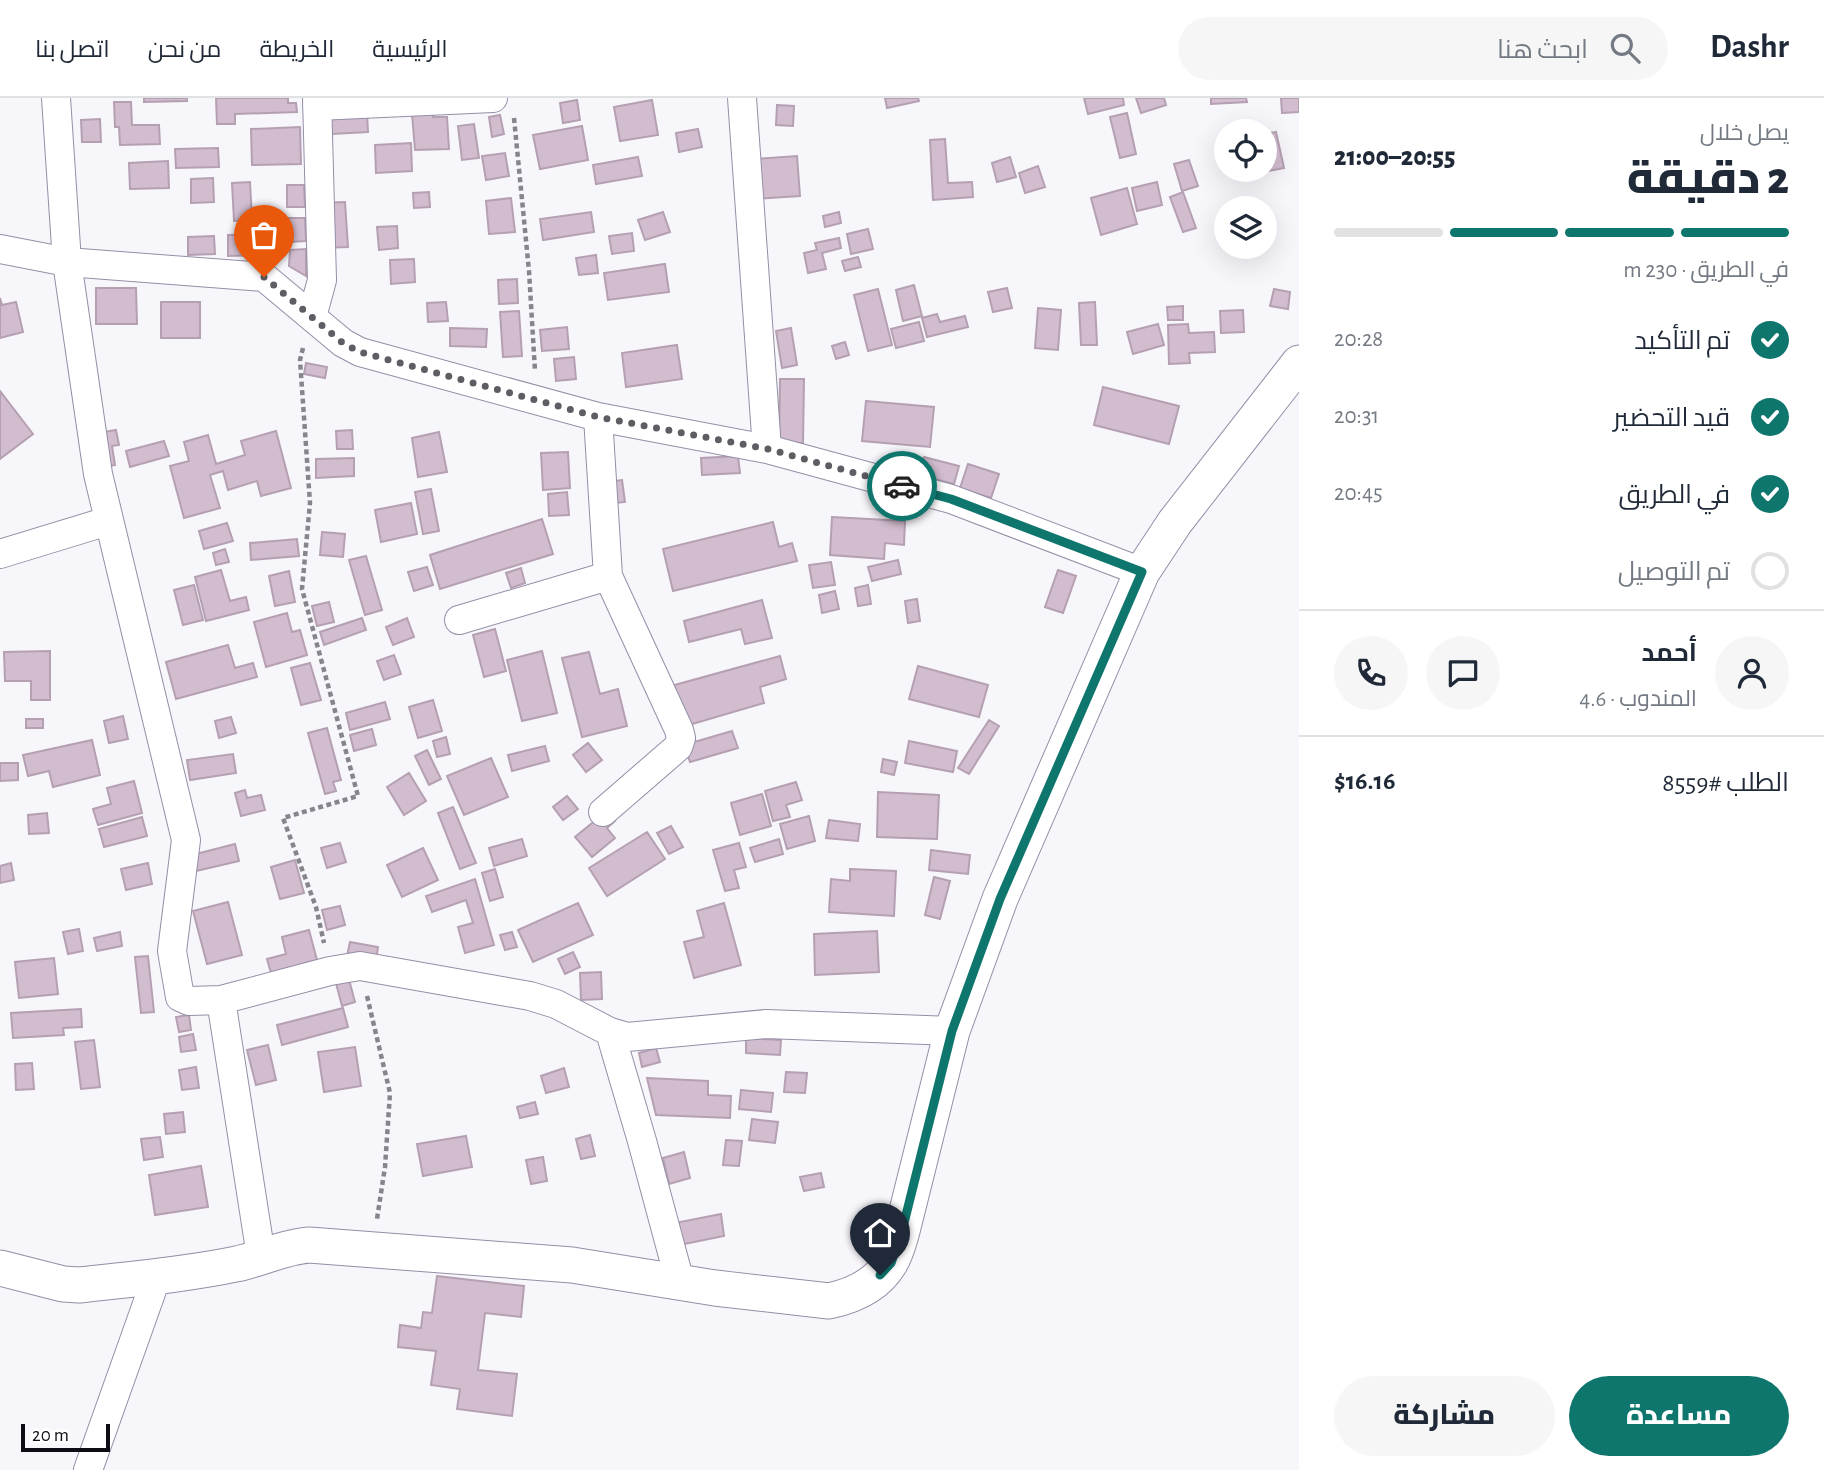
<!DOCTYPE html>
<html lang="ar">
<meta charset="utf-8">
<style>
:root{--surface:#fff;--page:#f6f6f7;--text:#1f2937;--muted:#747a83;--line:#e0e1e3;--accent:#0f766e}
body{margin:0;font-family:"Alegreya Sans",Cairo,sans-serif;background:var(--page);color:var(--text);direction:rtl;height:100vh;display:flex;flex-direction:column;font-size:26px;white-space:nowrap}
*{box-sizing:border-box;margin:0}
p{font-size:23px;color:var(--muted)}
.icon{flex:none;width:38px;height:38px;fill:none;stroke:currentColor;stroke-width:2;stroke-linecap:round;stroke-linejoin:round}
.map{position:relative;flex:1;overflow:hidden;direction:ltr}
.drawer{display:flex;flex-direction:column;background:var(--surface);width:525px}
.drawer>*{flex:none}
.buttons{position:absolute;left:1214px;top:21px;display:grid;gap:14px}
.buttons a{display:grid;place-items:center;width:63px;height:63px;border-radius:50%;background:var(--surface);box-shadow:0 7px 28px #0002;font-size:35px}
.scale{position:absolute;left:21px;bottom:18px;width:89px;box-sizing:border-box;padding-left:7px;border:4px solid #0d0b13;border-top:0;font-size:19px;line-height:24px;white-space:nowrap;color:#0d0b13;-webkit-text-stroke:5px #fff;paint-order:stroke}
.pin{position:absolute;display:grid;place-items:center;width:60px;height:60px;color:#fff;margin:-72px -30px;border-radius:50% 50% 50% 0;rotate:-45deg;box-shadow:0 0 7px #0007}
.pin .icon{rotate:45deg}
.courier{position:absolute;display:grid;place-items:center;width:70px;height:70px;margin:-35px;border:5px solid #0f766e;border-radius:50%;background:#fff;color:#222;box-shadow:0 2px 9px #0007}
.overview em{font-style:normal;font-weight:800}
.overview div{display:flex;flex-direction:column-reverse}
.overview{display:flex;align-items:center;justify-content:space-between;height:119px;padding:0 35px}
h1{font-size:46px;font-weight:800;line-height:52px}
.bar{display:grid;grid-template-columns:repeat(4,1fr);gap:10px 7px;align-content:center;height:84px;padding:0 35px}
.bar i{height:9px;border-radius:5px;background:var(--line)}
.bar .active{background:var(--accent)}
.bar p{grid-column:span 4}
.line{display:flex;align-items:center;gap:18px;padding:0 35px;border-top:2px solid var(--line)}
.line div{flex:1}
.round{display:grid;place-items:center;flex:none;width:74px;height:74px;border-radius:37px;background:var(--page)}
ol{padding:0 35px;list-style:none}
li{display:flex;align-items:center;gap:21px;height:77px}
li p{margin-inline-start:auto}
li .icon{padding:7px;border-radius:50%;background:var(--accent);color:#fff;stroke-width:4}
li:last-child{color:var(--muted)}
li i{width:38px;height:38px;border:4px solid var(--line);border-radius:50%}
.action{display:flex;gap:14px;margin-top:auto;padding:14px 35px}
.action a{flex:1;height:80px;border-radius:42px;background:var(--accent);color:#fff;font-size:28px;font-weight:800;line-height:80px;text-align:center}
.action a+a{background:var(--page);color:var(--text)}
header{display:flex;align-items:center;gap:42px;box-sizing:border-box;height:98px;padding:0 35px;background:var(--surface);border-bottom:2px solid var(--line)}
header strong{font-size:33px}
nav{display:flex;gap:38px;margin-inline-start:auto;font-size:24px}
.search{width:490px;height:63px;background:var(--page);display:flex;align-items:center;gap:18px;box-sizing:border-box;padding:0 24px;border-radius:38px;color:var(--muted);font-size:26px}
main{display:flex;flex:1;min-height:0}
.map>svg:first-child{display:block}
</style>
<header>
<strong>Dashr</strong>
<div class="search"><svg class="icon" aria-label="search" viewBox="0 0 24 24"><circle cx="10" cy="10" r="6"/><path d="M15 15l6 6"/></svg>ابحث هنا</div>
<nav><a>الرئيسية</a><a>الخريطة</a><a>من نحن</a><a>اتصل بنا</a></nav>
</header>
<main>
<section class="drawer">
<div class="overview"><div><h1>2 دقيقة</h1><p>يصل خلال</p></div><em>20:55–21:00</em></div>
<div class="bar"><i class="active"></i><i class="active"></i><i class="active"></i><i></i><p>في الطريق · 230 m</p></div>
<ol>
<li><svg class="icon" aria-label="check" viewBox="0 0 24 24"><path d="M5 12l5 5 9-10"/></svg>تم التأكيد<p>20:28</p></li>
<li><svg class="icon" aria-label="check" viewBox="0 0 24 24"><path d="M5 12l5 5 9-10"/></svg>قيد التحضير<p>20:31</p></li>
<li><svg class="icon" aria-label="check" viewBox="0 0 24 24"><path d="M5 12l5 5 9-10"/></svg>في الطريق<p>20:45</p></li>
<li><i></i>تم التوصيل</li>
</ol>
<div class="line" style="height:126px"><a class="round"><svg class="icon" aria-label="person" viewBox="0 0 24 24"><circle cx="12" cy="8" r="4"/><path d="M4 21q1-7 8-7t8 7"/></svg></a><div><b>أحمد</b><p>المندوب · 4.6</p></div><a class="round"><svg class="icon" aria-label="chat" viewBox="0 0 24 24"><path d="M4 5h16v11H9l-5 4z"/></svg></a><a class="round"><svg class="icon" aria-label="phone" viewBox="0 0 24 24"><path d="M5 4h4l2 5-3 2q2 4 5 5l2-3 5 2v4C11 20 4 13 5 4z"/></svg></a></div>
<div class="line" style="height:91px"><div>الطلب #8559</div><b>$16.16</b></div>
<div class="action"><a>مساعدة</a><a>مشاركة</a></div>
</section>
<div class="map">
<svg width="1299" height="1372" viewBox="0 0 1299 1372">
<rect width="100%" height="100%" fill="#f7f6fb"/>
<path fill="#d2bdcf" stroke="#b5a0b2" stroke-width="2" d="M144,0H187V3L144,4Z
M216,0H288V5H296L297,14L235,16V26H217Z
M885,0H918L919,3L887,10Z
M1084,0H1123L1124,7L1088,16Z
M1136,0H1164L1166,7L1141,15Z
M1211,0H1246L1247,4L1211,6Z
M1281,0H1299V14L1282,15Z
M577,2L580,22L563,25L560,5Z
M652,2L658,37L620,43L614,9Z
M114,4H131L132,27H159L160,46L120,47L119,29H115Z
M777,7L794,8L793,28L776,27Z
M367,14L368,34L332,36L319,17Z
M433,15V19H447L449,51L415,52L412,16Z
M1127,15L1136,56L1120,60L1110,19Z
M500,17L504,36L492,39L489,19Z
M100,21L101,44H82L81,22Z
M474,26L479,60L462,62L458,28Z
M582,28L588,62L540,71L533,37Z
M300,29L301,66L252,67L251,31Z
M698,31L702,49L679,54L676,35Z
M1276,34L1284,70L1247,77L1246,72H1265V36Z
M945,41L948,85L972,84L973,99L933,102L930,42Z
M411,45L412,73L376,75L375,47Z
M218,50L219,69L176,70L175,51Z
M505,55L509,78L486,82L482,58Z
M797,58L800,98L756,101L754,61Z
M638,59L642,78L596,86L593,67Z
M1010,59L1016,79L997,84L992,65Z
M1189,62L1198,88L1182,93L1174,66Z
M168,63L169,90L130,91L129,65Z
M1038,68L1045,89L1025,95L1019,75Z
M213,80L214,104L191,105V81Z
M250,84L252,122L234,123L232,85Z
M1157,84L1162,107L1137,113L1132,90Z
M287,87H304L305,109H287Z
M1127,90L1137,126L1101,137L1091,100Z
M429,94L430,109L414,110L413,95Z
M1183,94L1196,130L1183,134L1170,99Z
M511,100L515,134L489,136L486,103Z
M345,104L348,149L322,150L320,105Z
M591,114L594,134L543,142L540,121Z
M663,114L670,134L645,142L638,122Z
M839,114L841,125L825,129L823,118Z
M288,120H305L306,143L289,144Z
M397,128L398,150L379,152L377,129Z
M868,131L873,151L851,156L847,136Z
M632,135L634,153L612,156L609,138Z
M264,136L265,157L228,158V137Z
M214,138L215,156L188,157V139Z
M839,140L841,150L822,155L826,171L808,175L804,155L817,152L815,145Z
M306,151V178L289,168L290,152Z
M596,157L598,175L579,177L576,160Z
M858,159L861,169L845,173L842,163Z
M414,161L415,184L391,186L390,162Z
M665,166L669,194L608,202L604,175Z
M517,181L518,205L499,206L498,182Z
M914,187L922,218L903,223L896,192Z
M96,190H136L137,226H96Z
M1007,190L1012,210L993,214L988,194Z
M878,191L892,247L868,253L854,197Z
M1274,191L1290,194L1288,211L1270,208Z
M0,200L2,207L16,204L23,234L0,240Z
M161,204H200V240H161Z
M446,204L448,223L428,224L427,205Z
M1095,204L1097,247H1081L1079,205Z
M1183,208V222H1168L1167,209Z
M1038,210L1061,212L1058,252L1035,250Z
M1243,212L1244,234L1221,235L1220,213Z
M519,213L522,258L503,259L500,214Z
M937,216L940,224L965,218L968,229L927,239L922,220Z
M919,224L924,243L896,250L891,231Z
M1158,226L1164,247L1133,256L1127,234Z
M1188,226L1189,235L1214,234L1215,254L1189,255L1190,265L1169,266L1168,227Z
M567,229L569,251L542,253L540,232Z
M450,230L487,231L486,249L450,248Z
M791,230L797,267L782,270L776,233Z
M845,244L849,257L836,261L832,248Z
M677,247L682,281L626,289L622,255Z
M574,259L576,281L556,283L554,261Z
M306,265L327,269L325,280L304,276Z
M780,281H804L803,345H779Z
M1103,289L1179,308L1169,346L1094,327Z
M0,293L33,336L0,361Z
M866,303L934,309L930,349L862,343Z
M116,332L119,347L112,348L115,367L104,369L98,335Z
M352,332L353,351H337L336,333Z
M276,333L291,390L261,398L257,383L228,392L223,373L210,377L220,410L184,420L170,368L189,363L184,344L208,337L216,366L245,357L241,343Z
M439,334L447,374L418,379L412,340Z
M164,343L169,358L130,369L126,353Z
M568,354L570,390L543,392L541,355Z
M738,358L740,375L702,377L701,360Z
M924,359L959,368L954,386L920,377Z
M354,360V378L316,380V361Z
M968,366L999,376L991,400L960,390Z
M622,382L625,404L608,406L605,384Z
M431,391L439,433L423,436L415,394Z
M567,394L569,417L549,418L548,396Z
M411,405L417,436L381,444L375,412Z
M832,419L905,423L904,447L885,445L884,461L830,457Z
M542,421L553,456L440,491L430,457Z
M773,424L779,449L792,445L797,463L673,493L663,451Z
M227,425L233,443L204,451L199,433Z
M322,434L345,436L343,459L320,457Z
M297,441L299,458L251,462L250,445Z
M225,451L229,464L216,467L213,455Z
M366,458L382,512L365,517L349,462Z
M898,462L901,476L872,483L868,469Z
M831,464L835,487L813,490L809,467Z
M427,469L433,487L414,493L408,474Z
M521,470L525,485L511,490L506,475Z
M221,472L230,503L246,499L249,512L206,523L195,479Z
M1058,472L1076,478L1063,515L1045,509Z
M289,473L295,504L275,508L269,478Z
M194,487L203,522L183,527L174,492Z
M868,487L871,506L858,508L855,490Z
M835,493L839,511L822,515L819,497Z
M917,501L920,523L908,525L905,503Z
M762,502L772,540L745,546L741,531L689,544L684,523Z
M329,504L334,524L317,528L312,508Z
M287,515L292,534L300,532L307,557L266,569L254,524Z
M362,520L366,532L324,547L320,534Z
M407,520L414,539L393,547L386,529Z
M495,531L506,573L484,579L473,537Z
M228,547L235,570L253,565L257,579L176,601L166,564Z
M50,553V602H31V583H5L4,554Z
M542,553L557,615L522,623L507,562Z
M589,554L600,596L618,591L627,628L582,639L562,560Z
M394,557L401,576L384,582L377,563Z
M780,558L786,581L760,589L764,605L682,629L671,588Z
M310,565L321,602L301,607L291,570Z
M918,568L988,587L979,619L909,601Z
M433,602L442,633L418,640L409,609Z
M385,604L390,621L350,632L346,615Z
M123,618L128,641L109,645L104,623Z
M231,619L236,635L219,640L215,623Z
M26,621H43V630H26Z
M989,622L999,628L969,676L958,670Z
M327,630L341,682L333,684L336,693L325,696L308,635Z
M372,631L376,647L354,653L350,637Z
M732,633L738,650L690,664L684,647Z
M446,639L450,656L437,659L433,643Z
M92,642L100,677L53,689L49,673L28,678L23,657Z
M909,643L957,653L953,674L905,665Z
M588,645L602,662L586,674L573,657Z
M545,648L549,663L512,673L508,657Z
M427,652L441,681L429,687L415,658Z
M233,656L236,675L190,682L187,662Z
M491,660L508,699L464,717L447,678Z
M883,661L897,664L894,677L881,674Z
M0,665H18V682L0,683Z
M409,675L426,703L404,717L387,689Z
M134,683L142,715L98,727L93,711L111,706L107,690Z
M796,684L802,702L786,707L790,719L773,723L765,693Z
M245,692L247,700L261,697L265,712L241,718L235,695Z
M878,694L939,697L937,741L877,739Z
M762,696L771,728L740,737L731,705Z
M567,698L578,711L563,722L553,709Z
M453,709L476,765L460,771L438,715Z
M607,713L615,723L607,730L615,740L592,759L575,739Z
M47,715L49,735L29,736L28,717Z
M809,718L815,743L787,751L780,726Z
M142,719L147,738L104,749L99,731Z
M829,722L860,726L858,743L826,740Z
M671,728L683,749L669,756L657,735Z
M647,734L665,761L607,798L589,770Z
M522,741L527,758L494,768L489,750Z
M779,741L783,756L755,764L750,750Z
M340,745L346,764L327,770L321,750Z
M739,745L746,769L734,772L739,790L725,793L713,752Z
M235,746L239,763L196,773L192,757Z
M423,750L438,782L402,799L387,767Z
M931,752L970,757L968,776L929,772Z
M295,762L304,795L280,801L271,769Z
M11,765L14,782L0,785V768Z
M148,765L152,786L126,792L121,771Z
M495,771L503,799L490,803L482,775Z
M850,771L896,773L894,818L829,814L831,781L850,783Z
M934,779L950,783L940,821L925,817Z
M475,781L494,847L465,855L458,829L473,825L466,802L432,814L426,798Z
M228,804L242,857L207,866L193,813Z
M578,805L593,837L533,864L518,832Z
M724,805L741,867L694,880L684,844L704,839L697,813Z
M340,808L345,827L327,832L322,812Z
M79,831L83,853L68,856L63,834Z
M309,832L317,862L271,875L267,861L286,856L282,839Z
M877,833L879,874L815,877L814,836Z
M120,834L122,848L97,853L94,840Z
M512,834L517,849L505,852L500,837Z
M350,844L378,849L376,864L347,858Z
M573,854L580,869L565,876L558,861Z
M148,858L154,914L141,915L135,859Z
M54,860L58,896L19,900L15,864Z
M347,874L355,904L342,908L334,878Z
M601,874L602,901L581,902L580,875Z
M343,910L348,929L282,947L277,927Z
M81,911L82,929L63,930L64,937L13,940L11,915Z
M189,917L191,932L179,934L176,919Z
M193,936L196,952L181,954L179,939Z
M746,940L781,942L780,957L746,955Z
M94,942L100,989L81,991L75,944Z
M268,947L276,982L256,987L247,952Z
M355,949L361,988L324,994L318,954Z
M656,950L660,964L642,969L639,955Z
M32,965L34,991L16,992L15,966Z
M196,969L199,990L182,992L179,972Z
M564,970L569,989L546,995L541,978Z
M786,974L807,975L805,995L784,994Z
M647,980L708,983V997L731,998L730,1020L656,1017Z
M741,992L773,995L771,1014L739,1011Z
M535,1004L538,1016L520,1020L517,1009Z
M183,1014L185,1034L166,1036L164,1016Z
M752,1021L778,1024L775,1045L749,1042Z
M590,1037L595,1058L581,1061L576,1041Z
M466,1038L472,1069L423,1078L417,1046Z
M160,1039L163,1059L144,1062L141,1041Z
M726,1042L742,1043L739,1068L723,1067Z
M684,1054L690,1080L669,1086L663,1060Z
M543,1059L547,1083L531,1086L526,1062Z
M201,1068L208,1109L155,1117L149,1077Z
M821,1075L824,1089L804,1093L800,1079Z
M721,1116L724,1138L679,1147L675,1125Z
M437,1178L524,1188L521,1219L485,1215L478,1272L517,1276L512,1318L457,1311L460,1291L431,1287L436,1253L398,1249L400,1227L421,1230L423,1214L432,1215Z"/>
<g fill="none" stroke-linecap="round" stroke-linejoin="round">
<defs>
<path id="minor" d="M56,0L67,164L98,376L186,742L172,853L180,899L189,903L221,902L330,873L360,868L530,898L556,906L610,934L627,939L766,926L952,933
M742,0L767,351
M317,8L493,0
M0,151L67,164L264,179L343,245L360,254L598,319L767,351L951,401L1142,474
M312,219L322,182L317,0
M598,319L608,478L679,632L681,640L678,649L603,714
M0,456L108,423
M459,522L608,478
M221,902L261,1158
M610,934L642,1043L680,1184
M88,1372L157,1178"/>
<path id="tertiary" d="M0,1170L63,1186L79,1187C131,1181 184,1177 236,1166C261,1161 283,1149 309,1147L572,1167L715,1190L829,1203C852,1198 877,1187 890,1165C896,1156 899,1143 902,1133L952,933L1000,801L1142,474L1175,424L1299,265"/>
</defs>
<use href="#minor" stroke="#948ea6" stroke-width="30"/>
<use href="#tertiary" stroke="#948ea6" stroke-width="37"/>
<path stroke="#86858b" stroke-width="4.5" stroke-dasharray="5 3.5" stroke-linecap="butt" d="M514,20L529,173L535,273
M303,250L300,262L310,405L302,491L358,698L283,720L316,809L324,845
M367,898L390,995L385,1069L377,1121"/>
<use href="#minor" stroke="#fff" stroke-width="28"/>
<use href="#tertiary" stroke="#fff" stroke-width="35"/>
</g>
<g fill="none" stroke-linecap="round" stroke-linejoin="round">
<path stroke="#5f5d64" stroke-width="7" stroke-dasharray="0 12.6" d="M264,179L343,245L360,254L598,319L768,351L902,388"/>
<path stroke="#0f766e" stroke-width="9" d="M880,1177L891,1165L902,1133L952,933L1000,801L1142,474L951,401L902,388"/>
</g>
</svg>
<div class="buttons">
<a><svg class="icon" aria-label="locate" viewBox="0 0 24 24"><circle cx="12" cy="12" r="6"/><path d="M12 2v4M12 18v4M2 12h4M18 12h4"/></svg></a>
<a><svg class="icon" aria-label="layers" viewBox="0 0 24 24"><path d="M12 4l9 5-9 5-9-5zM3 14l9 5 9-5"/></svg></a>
</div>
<div class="scale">20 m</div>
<div class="pin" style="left:264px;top:179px;background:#ea580c"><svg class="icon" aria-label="bag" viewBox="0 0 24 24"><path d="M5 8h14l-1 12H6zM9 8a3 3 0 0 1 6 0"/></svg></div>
<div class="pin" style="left:880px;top:1177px;background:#1f2937"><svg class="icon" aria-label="home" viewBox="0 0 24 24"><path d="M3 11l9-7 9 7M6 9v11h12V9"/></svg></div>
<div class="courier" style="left:902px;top:388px"><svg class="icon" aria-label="car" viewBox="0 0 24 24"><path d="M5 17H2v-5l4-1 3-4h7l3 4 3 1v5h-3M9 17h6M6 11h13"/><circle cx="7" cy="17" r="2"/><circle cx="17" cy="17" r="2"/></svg></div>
</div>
</main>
